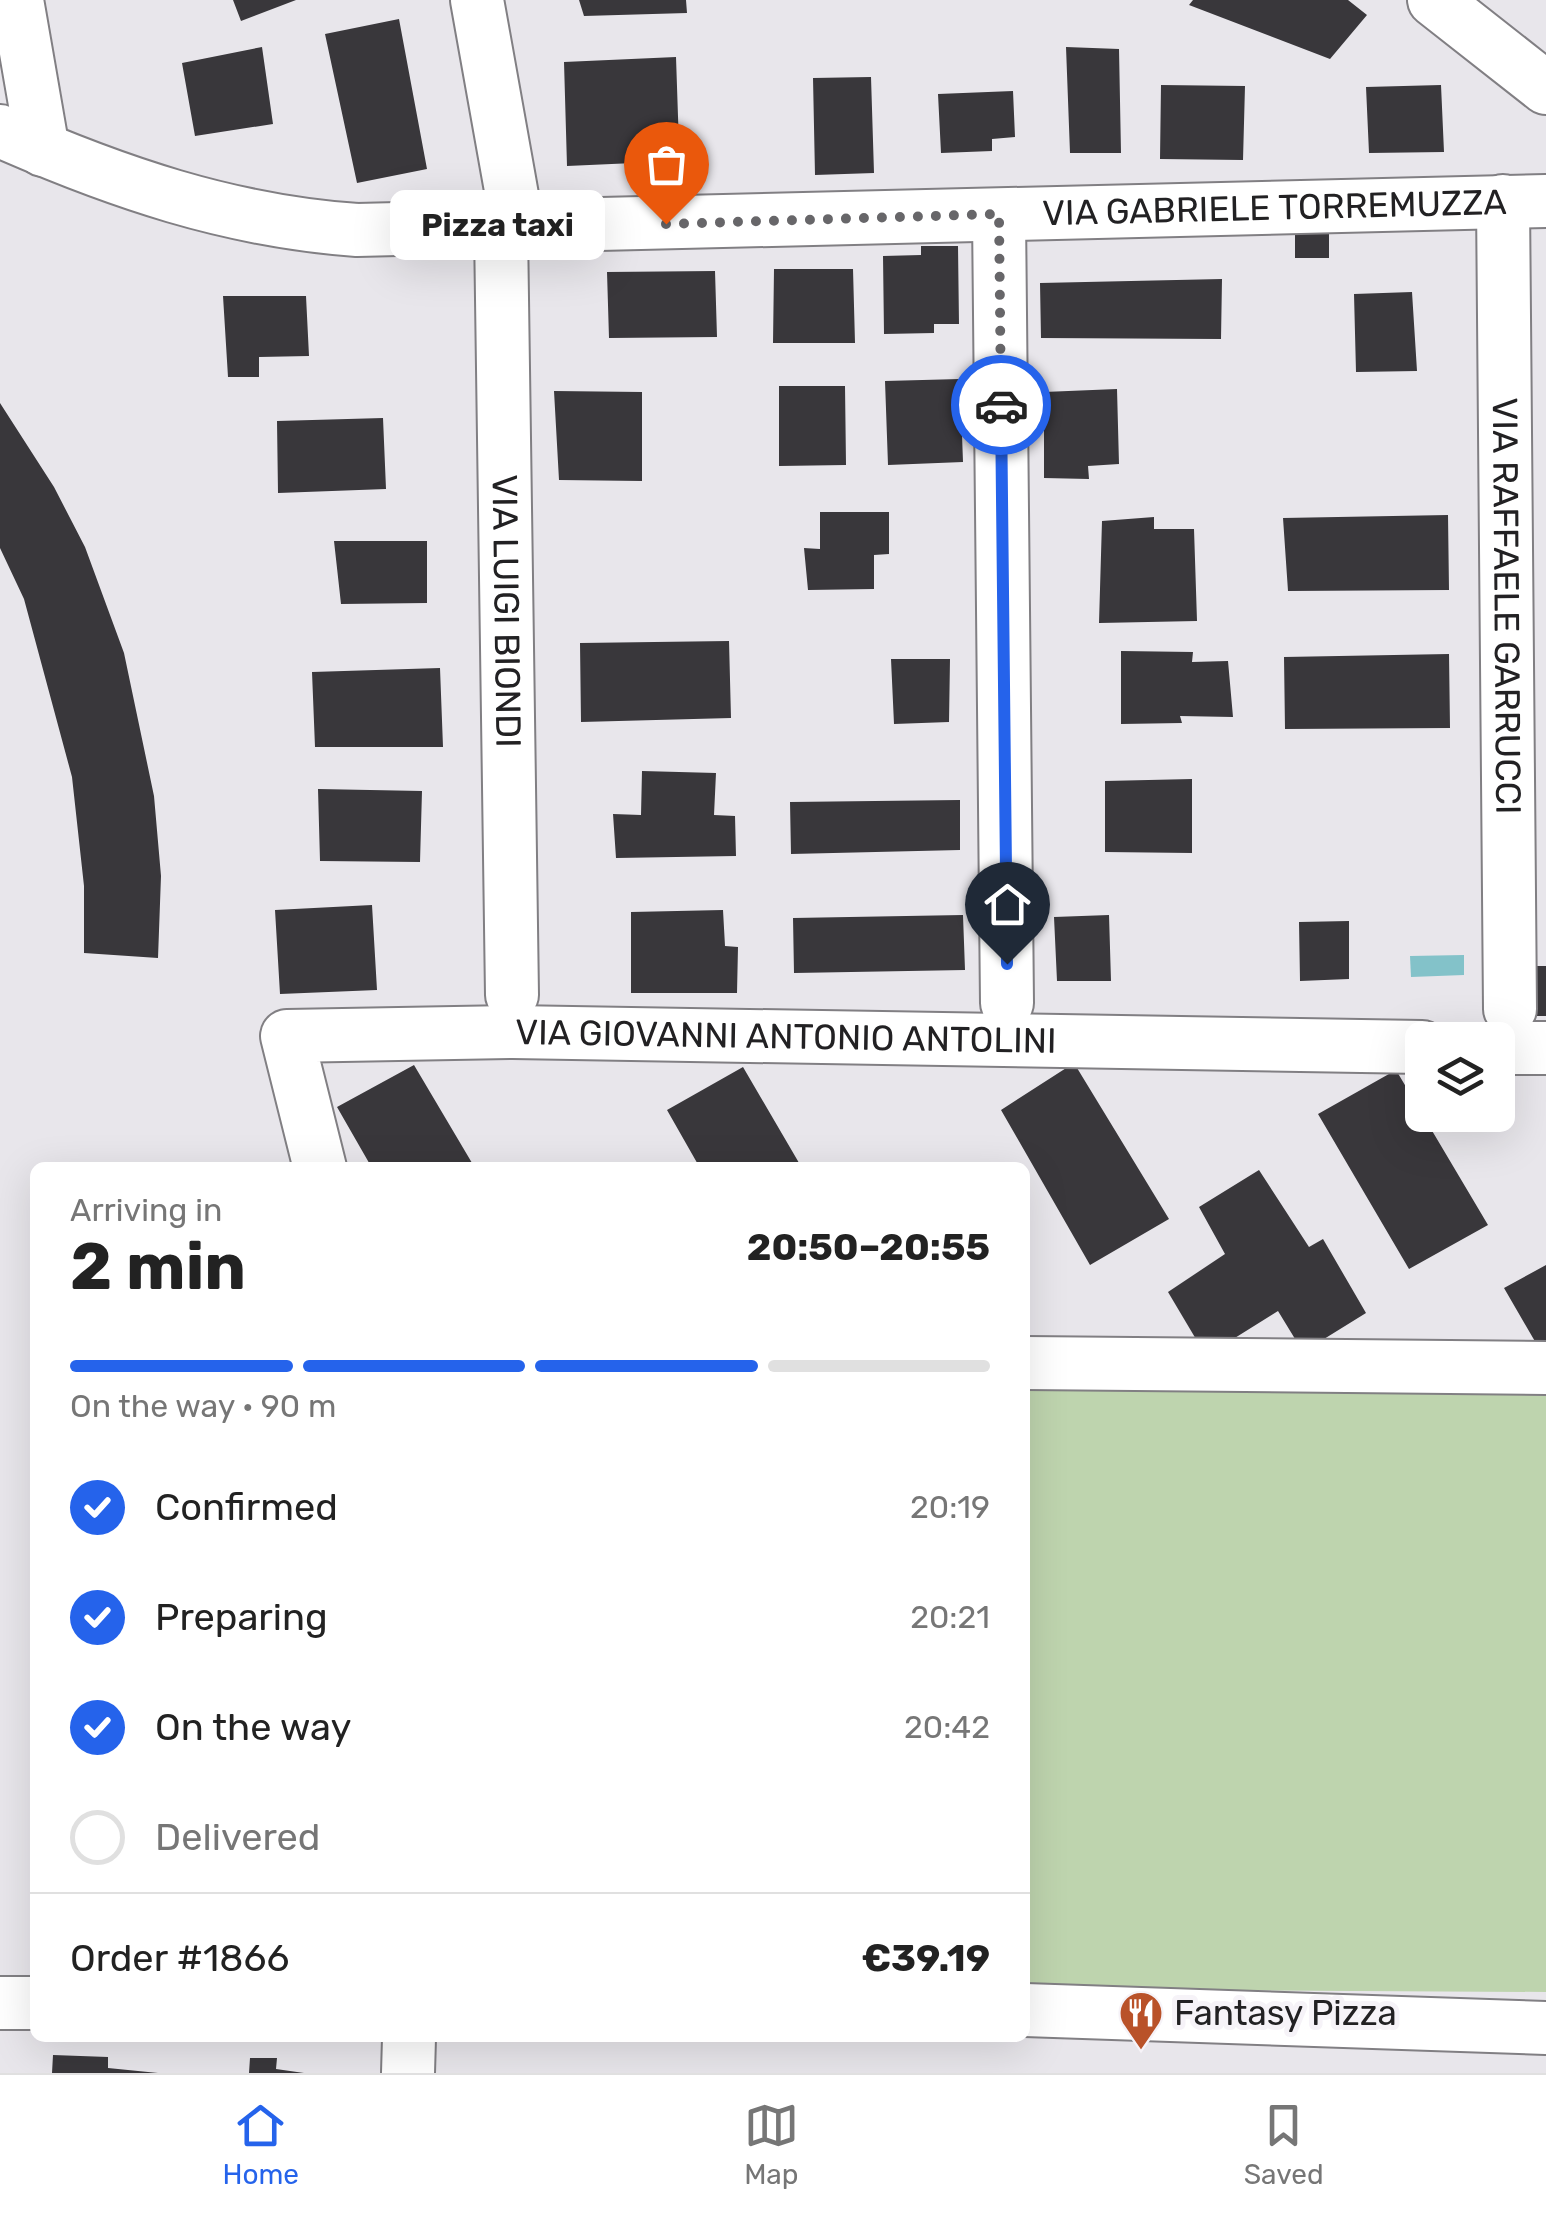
<!DOCTYPE html>
<meta charset="utf-8">
<style>
:root{--surface:#fff;--page:#f6f6f6;--text:#222;--muted:#767676;--line:#e0e0e0;--accent:#2563eb}
body{margin:0;font-family:Rubik,sans-serif;background:var(--page);color:var(--text);height:100vh;display:flex;flex-direction:column;font-size:38px;white-space:nowrap}
*{box-sizing:border-box;margin:0}
p{font-size:32px;color:var(--muted)}
.icon{flex:none;width:55px;height:55px;fill:none;stroke:currentColor;stroke-width:2;stroke-linecap:round;stroke-linejoin:round}
.map{position:relative;flex:1;overflow:hidden}
.details{position:absolute;left:30px;top:1162px;width:1000px;height:880px;display:flex;flex-direction:column;background:var(--surface);border-radius:15px;box-shadow:0 10px 40px #0002}
.details>*{flex:none}
.fabs{position:absolute;left:1405px;top:1022px;display:grid;gap:20px}
.fabs a{display:grid;place-items:center;width:110px;height:110px;border-radius:15px;background:var(--surface);box-shadow:0 10px 40px #0002;font-size:50px}
.pin{position:absolute;display:grid;place-items:center;width:85px;height:85px;color:#fff;margin:-102px -42px;border-radius:50% 50% 50% 0;rotate:-45deg;box-shadow:0 0 10px #0007}
.pin .icon{rotate:45deg}
.courier{position:absolute;display:grid;place-items:center;width:100px;height:100px;margin:-50px;border:8px solid #2563eb;border-radius:50%;background:#fff;color:#222;box-shadow:0 2px 12px #0007}
.bubble{position:absolute;height:70px;border-radius:15px;background:var(--surface);box-shadow:0 10px 40px #0002;font-size:32px;font-weight:700;line-height:70px;text-align:center}
.head em{font-style:normal;font-weight:700}
.head div{display:flex;flex-direction:column-reverse}
.head{display:flex;align-items:center;justify-content:space-between;height:170px;padding:0 40px}
h1{font-size:65px;font-weight:700;line-height:75px}
.bar{display:grid;grid-template-columns:repeat(4,1fr);gap:15px 10px;align-content:center;height:120px;padding:0 40px}
.bar i{height:12px;border-radius:8px;background:var(--line)}
.bar .active{background:var(--accent)}
.bar p{grid-column:span 4}
.line{display:flex;align-items:center;gap:25px;padding:0 40px;border-top:2px solid var(--line)}
.line div{flex:1}
ol{padding:0 40px;list-style:none}
li{display:flex;align-items:center;gap:30px;height:110px}
li p{margin-inline-start:auto}
li .icon{padding:10px;border-radius:50%;background:var(--accent);color:#fff;stroke-width:4}
li:last-child{color:var(--muted)}
li i{width:55px;height:55px;border:5px solid var(--line);border-radius:50%}
.tab-bar{display:flex;justify-content:space-around;align-items:center;height:140px;border-top:2px solid var(--line);background:var(--surface);font-size:28px;color:var(--muted)}
.tab-bar a{display:grid;justify-items:center;gap:5px}
.tab-bar .active{color:var(--accent)}
.map>svg:first-child{display:block}
</style>
<div class="map">
<svg width="1546" height="2073" viewBox="0 0 1546 2073">
<rect width="100%" height="100%" fill="#e8e6eb"/>
<path fill="#bed4ae" d="M1025,1386L1546,1394V1992L1025,1989Z"/>
<path fill="#83c2c9" d="M1464,955V975L1411,977L1410,956Z"/>
<path fill="#39373b" d="M233,0H296L241,21Z
M579,0H686L687,13L584,16Z
M1193,0H1348L1367,15L1330,59L1189,5Z
M399,19L427,169L357,183L325,34Z
M262,47L273,124L195,136L182,63Z
M1066,47L1119,49L1121,153H1070Z
M676,57L680,176L635,178L634,163L567,166L564,62Z
M871,77L874,173L815,175L813,78Z
M1161,85L1245,86L1243,160L1160,159Z
M1441,85L1444,152L1369,153L1366,87Z
M1013,91L1015,137L992,139V151L941,153L938,94Z
M1295,234H1329V258H1295Z
M921,246H958L959,324H934V333L884,334L883,256L921,255Z
M774,269H853L855,343H773Z
M715,271L717,337L609,338L607,272Z
M1222,279L1221,339L1041,338L1040,283Z
M1412,292L1417,371L1356,372L1354,294Z
M223,296H306L309,356L259,357V377H228Z
M960,379L963,462L888,465L885,381Z
M779,386H845L846,465L779,466Z
M1117,389L1119,464L1088,466L1089,479L1044,478V392Z
M554,391L642,392V481L559,480Z
M0,403L54,487L85,547L124,653L154,796L161,876L158,958L84,953V886L72,777L24,599L0,548Z
M383,418L386,489L278,493L277,421Z
M820,512H889V554L874,555V589L808,590L804,548L820,549Z
M1448,515L1449,590L1288,591L1283,518Z
M1154,517V529H1194L1197,621L1099,623L1102,521Z
M334,541H427V603L341,604Z
M729,641L731,718L581,722L580,643Z
M1121,651L1193,652L1192,662L1228,661L1233,717L1180,716L1182,723L1121,724Z
M1449,654L1450,728L1285,729L1284,657Z
M891,659H950L949,722L894,724Z
M440,668L443,747H315L312,672Z
M642,771L716,773L714,815L735,816L736,856L616,858L613,814L641,815Z
M1192,779V853L1105,852V781Z
M318,789L422,791L420,862L320,861Z
M960,800V850L791,854L790,802Z
M372,905L377,990L280,994L275,910Z
M723,910L725,946L738,947L737,993H631V912Z
M963,915L965,970L794,973L793,918Z
M1109,915L1111,981H1057L1054,917Z
M1349,921V979L1300,981L1299,922Z
M1535,966H1546V1016H1535Z
M1074,1063L1169,1219L1090,1265L1001,1110Z
M414,1065L475,1168H372L337,1107Z
M743,1067L802,1168H700L667,1110Z
M1396,1070L1488,1225L1409,1269L1318,1114Z
M1259,1170L1309,1247L1323,1239L1366,1313L1303,1352L1278,1311L1206,1356L1168,1292L1225,1254L1199,1207Z
M1546,1265V1346L1540,1350L1504,1288Z
M53,2055L108,2057V2068L158,2073H52Z
M250,2058H277L276,2069L304,2073H249Z"/>
<g fill="none" stroke-linecap="round" stroke-linejoin="round">
<defs>
<g id="minor">
<path d="M17,0L43,150"/>
<path d="M477,0L518,229"/>
<path d="M1434,0L1546,88"/>
<path id="s1" d="M0,131C116,182 229,221 357,230L1546,201"/>
<path id="s2" d="M1503,201L1510,1009"/>
<path d="M999,215L1007,1003"/>
<path id="s3" d="M501,229L512,995"/>
<path d="M1498,1048H1546"/>
<path id="s4" d="M320,1168L287,1036L513,1032L1422,1047"/>
<path d="M1025,1363L1546,1368"/>
<path d="M0,2003H35"/>
<path d="M1025,2010L1546,2028"/>
<path d="M408,2073L409,2038"/>
</g>
</defs>
<use href="#minor" stroke="#817f83" stroke-width="56"/>
<use href="#minor" stroke="#fff" stroke-width="52"/>
</g>
<g fill="none" stroke-linecap="round" stroke-linejoin="round">
<path stroke="#676669" stroke-width="10" stroke-dasharray="0 18" d="M666,224L999,214L1001,405"/>
<path stroke="#2563eb" stroke-width="12" d="M1001,405L1007,964"/>
</g>
<defs>
<symbol id="restaurant-pin" viewBox="-11 -11 22 30"><path d="M0 17L-7.5 6A9.5 9.5 0 1 1 7.5 6Z" fill="#b95229" stroke="#f6f3f8"/><path d="M-5-6h1v4h1v-4h1v4h1v-4h1v5L-1.5 .5V6h-2V.5L-5-1ZM5-6V6H3V1.5H1.5Q1.5-4 5-6Z" fill="#fff"/></symbol>
</defs>
<g fill-rule="evenodd">
<use href="#restaurant-pin" x="1116" y="1988" width="50" height="68"/>
</g>
<g text-anchor="middle" stroke-width="10" stroke-linejoin="round" paint-order="stroke">
<g font-size="35" fill="#222123" stroke="#f6f3f8">
<text dy="12" stroke="none"><textPath href="#s1" startOffset="1290">VIA GABRIELE TORREMUZZA</textPath></text>
<text dy="12" stroke="none"><textPath href="#s2" startOffset="405">VIA RAFFAELE GARRUCCI</textPath></text>
<text dy="12" stroke="none"><textPath href="#s3" startOffset="382">VIA LUIGI BIONDI</textPath></text>
<text dy="12" stroke="none"><textPath href="#s4" startOffset="635">VIA GIOVANNI ANTONIO ANTOLINI</textPath></text>
</g>
<g font-size="35" fill="#222123" stroke="#f6f3f8" text-anchor="start">
<text x="1174" y="2025">Fantasy Pizza</text>
</g>
</g>
</svg>
<div class="fabs">
<a><svg class="icon" aria-label="layers" viewBox="0 0 24 24"><path d="M12 4l9 5-9 5-9-5zM3 14l9 5 9-5"/></svg></a>
</div>
<div class="pin" style="left:666px;top:224px;background:#ea580c"><svg class="icon" aria-label="bag" viewBox="0 0 24 24"><path d="M5 8h14l-1 12H6zM9 8a3 3 0 0 1 6 0"/></svg></div>
<div class="pin" style="left:1007px;top:964px;background:#1f2937"><svg class="icon" aria-label="home" viewBox="0 0 24 24"><path d="M3 11l9-7 9 7M6 9v11h12V9"/></svg></div>
<div class="courier" style="left:1001px;top:405px"><svg class="icon" aria-label="car" viewBox="0 0 24 24"><path d="M5 17H2v-5l4-1 3-4h7l3 4 3 1v5h-3M9 17h6M6 11h13"/><circle cx="7" cy="17" r="2"/><circle cx="17" cy="17" r="2"/></svg></div>
<div class="bubble" style="left:390px;top:190px;width:215px">Pizza taxi</div>
<section class="details">
<div class="head"><div><h1>2 min</h1><p>Arriving in</p></div><em>20:50–20:55</em></div>
<div class="bar"><i class="active"></i><i class="active"></i><i class="active"></i><i></i><p>On the way · 90 m</p></div>
<ol>
<li><svg class="icon" aria-label="check" viewBox="0 0 24 24"><path d="M5 12l5 5 9-10"/></svg>Confirmed<p>20:19</p></li>
<li><svg class="icon" aria-label="check" viewBox="0 0 24 24"><path d="M5 12l5 5 9-10"/></svg>Preparing<p>20:21</p></li>
<li><svg class="icon" aria-label="check" viewBox="0 0 24 24"><path d="M5 12l5 5 9-10"/></svg>On the way<p>20:42</p></li>
<li><i></i>Delivered</li>
</ol>
<div class="line" style="height:130px"><div>Order #1866</div><b>€39.19</b></div>
</section>
</div>
<nav class="tab-bar">
<a class="active"><svg class="icon" aria-label="home" viewBox="0 0 24 24"><path d="M3 11l9-7 9 7M6 9v11h12V9"/></svg>Home</a>
<a><svg class="icon" aria-label="map" viewBox="0 0 24 24"><path d="M3 6l6-2 6 2 6-2v14l-6 2-6-2-6 2zM9 4v14M15 6v14"/></svg>Map</a>
<a><svg class="icon" aria-label="saved" viewBox="0 0 24 24"><path d="M7 4h10v16l-5-4-5 4z"/></svg>Saved</a>
</nav>
